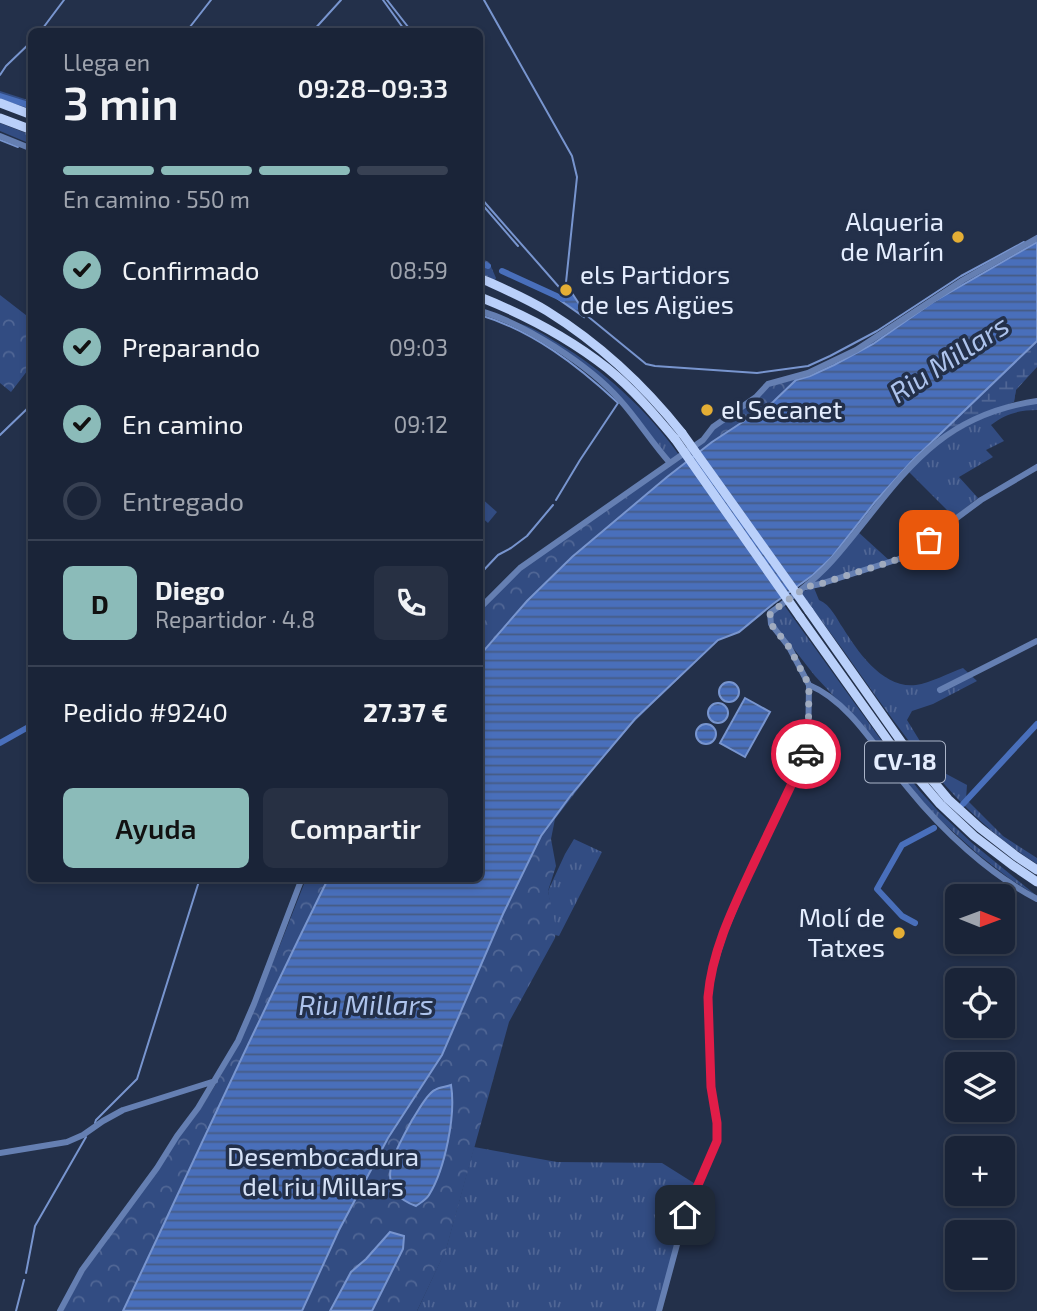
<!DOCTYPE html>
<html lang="es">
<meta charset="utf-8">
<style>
:root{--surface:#1a2438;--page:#273043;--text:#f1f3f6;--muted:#9fa4ae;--line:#384153;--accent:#8bbbb9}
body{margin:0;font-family:"Exo 2",sans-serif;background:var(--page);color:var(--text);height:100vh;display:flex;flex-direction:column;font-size:26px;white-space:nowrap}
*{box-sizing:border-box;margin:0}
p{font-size:23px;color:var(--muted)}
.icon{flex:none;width:38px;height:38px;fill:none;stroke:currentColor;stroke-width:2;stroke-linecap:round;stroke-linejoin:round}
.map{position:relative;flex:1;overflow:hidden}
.details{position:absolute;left:28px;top:28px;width:455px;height:854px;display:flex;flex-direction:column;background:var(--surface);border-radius:10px;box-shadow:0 4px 10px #0003,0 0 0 2px var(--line)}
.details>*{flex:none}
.needle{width:46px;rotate:91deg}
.controls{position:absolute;left:945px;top:884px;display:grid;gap:14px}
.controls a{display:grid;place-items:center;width:70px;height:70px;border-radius:10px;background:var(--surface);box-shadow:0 4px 10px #0003,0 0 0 2px var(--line);font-size:35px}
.pin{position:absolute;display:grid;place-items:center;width:60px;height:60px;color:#fff;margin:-30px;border-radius:14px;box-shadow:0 4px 10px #0006}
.courier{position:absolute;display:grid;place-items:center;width:70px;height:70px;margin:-35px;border:5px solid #e11d48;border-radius:50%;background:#fff;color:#222;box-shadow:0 2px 9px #0007}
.summary em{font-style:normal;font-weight:600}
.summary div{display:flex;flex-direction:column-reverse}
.summary{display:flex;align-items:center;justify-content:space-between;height:119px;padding:0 35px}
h1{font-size:46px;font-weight:600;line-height:52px}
.bar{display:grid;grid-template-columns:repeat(4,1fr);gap:10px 7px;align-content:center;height:84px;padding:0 35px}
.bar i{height:9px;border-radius:5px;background:var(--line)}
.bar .on{background:var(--accent)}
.bar p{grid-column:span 4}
.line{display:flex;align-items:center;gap:18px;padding:0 35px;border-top:2px solid var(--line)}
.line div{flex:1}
.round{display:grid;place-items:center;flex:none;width:74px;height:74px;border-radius:10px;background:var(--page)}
ol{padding:0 35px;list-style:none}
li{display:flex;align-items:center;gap:21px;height:77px}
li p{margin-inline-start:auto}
li .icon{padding:7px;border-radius:50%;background:var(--accent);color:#111;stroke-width:4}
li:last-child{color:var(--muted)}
li i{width:38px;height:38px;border:4px solid var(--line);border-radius:50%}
.cta{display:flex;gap:14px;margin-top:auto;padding:14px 35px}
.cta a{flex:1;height:80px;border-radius:10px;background:var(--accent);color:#111;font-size:28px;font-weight:600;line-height:80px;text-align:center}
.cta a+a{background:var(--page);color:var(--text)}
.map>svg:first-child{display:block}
</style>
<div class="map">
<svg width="1037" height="1311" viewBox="0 0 1037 1311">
<defs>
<pattern id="grass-tufts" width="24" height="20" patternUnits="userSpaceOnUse" patternTransform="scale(1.75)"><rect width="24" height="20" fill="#324c82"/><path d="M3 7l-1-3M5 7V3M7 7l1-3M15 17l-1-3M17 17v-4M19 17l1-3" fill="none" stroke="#506695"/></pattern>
<pattern id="forest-crowns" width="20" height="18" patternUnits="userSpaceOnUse" patternTransform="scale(1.75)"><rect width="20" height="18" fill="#324c82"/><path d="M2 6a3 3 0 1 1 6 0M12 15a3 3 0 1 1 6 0" fill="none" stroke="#506695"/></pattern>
<pattern id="wetland-marsh" width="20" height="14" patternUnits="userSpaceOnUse" patternTransform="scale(1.75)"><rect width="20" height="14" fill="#324c82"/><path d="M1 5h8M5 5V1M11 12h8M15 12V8" fill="none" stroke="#506695"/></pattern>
<pattern id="garden-dots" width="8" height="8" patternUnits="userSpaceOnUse" patternTransform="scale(1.75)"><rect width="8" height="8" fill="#324c82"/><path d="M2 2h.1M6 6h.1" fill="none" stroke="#506695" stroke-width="1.8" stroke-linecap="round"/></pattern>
<pattern id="water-rules" width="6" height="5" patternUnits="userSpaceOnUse" patternTransform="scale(1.75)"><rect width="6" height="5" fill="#496fbb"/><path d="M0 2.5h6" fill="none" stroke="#465b84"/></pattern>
</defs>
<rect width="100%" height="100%" fill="#23304a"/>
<path fill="url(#grass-tufts)" d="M0,91L31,101V111L0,100Z
M0,123L31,135V144L0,131Z
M516,323C531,326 543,334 556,342C604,370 647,410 679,455L670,462L597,377Z
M1037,402V410C1019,410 1005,414 991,425L1004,441L986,450L993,457L959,477L978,498L954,517L908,471L931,448L973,422L1006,408Z
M857,531L890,561L808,586Z
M814,588L819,600C831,605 836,618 843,628C858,652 883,689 916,685C930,683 949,673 963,668L977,681L933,704L912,711L907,720L937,769L967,785L966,799L1003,836L1037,858V864C959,815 913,748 860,674C841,646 820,619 800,592Z
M784,605L894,758L919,790L938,811L972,843L1037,896L1010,879L979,855L939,819L909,787L867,732L815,676L775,625L773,620V613Z
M574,839L602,852L559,936L555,935L548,891L565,854Z
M474,1147L557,1162L662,1163L697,1185L658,1311H417L446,1249Z"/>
<path fill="url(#forest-crowns)" d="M1037,241V367L1016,390L1014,401L975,416L931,442L912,461L876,501L831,558L813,576L778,600L739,632L718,640L632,724L592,771L555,819L551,839L556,866L548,891L556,927L555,938L509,1022L446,1250L417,1311H63L84,1272L180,1135L199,1111L216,1084L234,1051L278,950L306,879L480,878V611L520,571L716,428L769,386L809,376L965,282Z
M0,295L31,319L28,324L31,327V366L11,392L0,383Z"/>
<path fill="url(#wetland-marsh)" d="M1037,340V366L1016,389L1014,402L975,417L931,442Z"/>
<path fill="url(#garden-dots)" d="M480,258L489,262L496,278L495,280L480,273Z"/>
<path fill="#324c82" d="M480,497L497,512L488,523L480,516Z"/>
<path fill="url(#water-rules)" stroke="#7895cf" stroke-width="2" d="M1037,242V341L912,461L875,502L831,558L813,575L773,604L739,632L718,640L635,719L571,795L541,836L503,914L442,1055L388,1138L339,1230L302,1311H123C191,1167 257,1022 328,879L480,878V655L527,601L572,557L667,477L712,442L773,402L796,380L810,376L834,365L873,344L933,302Z
M570,290L583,310L587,312L584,317L557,298L560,295L563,297Z
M719 692a10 10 0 1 1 20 0a10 10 0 1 1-20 0Z
M745,698L770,712L745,757L720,743Z
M708 713a10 10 0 1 1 20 0a10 10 0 1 1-20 0Z
M696 734a10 10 0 1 1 20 0a10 10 0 1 1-20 0Z
M451,1085C456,1115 445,1169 429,1195C426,1200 420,1203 416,1206C370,1189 396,1151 412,1120C417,1113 427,1093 435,1090C439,1087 446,1087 451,1085Z
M390,1232L404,1236L403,1249L372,1311H330L351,1272L366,1259Z"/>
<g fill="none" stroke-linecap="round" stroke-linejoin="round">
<path stroke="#7895cf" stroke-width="2" d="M383,0L406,32
M387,0L412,32
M484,0L572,156L577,177L565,292
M40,32L64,0
M186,32L211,0
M312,32L341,0
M0,75L6,66L32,41
M0,140L18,147
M480,197L566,295
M480,202L518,246
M585,314L646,364L655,366L757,373L808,366L830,356L877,331L961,276L1024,242
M480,315C533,331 577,365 617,402
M0,435L30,406L32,408
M556,500L580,460L618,403
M480,574L498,555L511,548L527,536L553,505
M95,1123L96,1120L137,1079L200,878
M26,1273L35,1226L86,1137
M16,1311L24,1280"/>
<path stroke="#496fbb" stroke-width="6" d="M0,96L32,106
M480,263L488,266
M502,271L563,299
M0,743L32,725
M963,804L1037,724
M915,923L902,916L877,889L902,845L934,828"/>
<path stroke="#657fb2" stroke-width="6" d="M0,136L32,149
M480,311C524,323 589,365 620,400C638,420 652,443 670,463
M806,587L820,584L899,559L911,552L981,500L1037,467
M480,608L520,568L703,440L713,427L756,397L768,384L808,373L856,350L963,280L1037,238
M809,685C851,702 880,755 908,788C942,830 989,874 1037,899
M940,690L1037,641
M0,1153L67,1142L83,1135L103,1121L123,1110L215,1081
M60,1311L82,1270L157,1168L177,1136L198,1108L238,1041L254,1004L302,878
M659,1311L685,1215L717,1141V1123L711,1087L708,997L712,972L724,933L748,876L808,750L809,685L789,647L771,624L770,613C792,597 814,581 832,561C897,487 928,417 1037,401"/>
<path stroke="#bad0fa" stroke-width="9" d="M0,103L32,115
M0,118L32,130
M480,278C502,288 526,298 547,311C600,344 644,385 682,433
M480,297C525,315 569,338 607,368C633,389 654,414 675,439
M809,611L907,750L948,799L980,828L1016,856L1037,870
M800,617L899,756L940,804L974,836L1012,865L1037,882"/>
<path stroke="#bad0fa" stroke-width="9" d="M682,433L809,611
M675,439L800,617"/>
</g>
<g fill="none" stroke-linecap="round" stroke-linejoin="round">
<path stroke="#a0abbf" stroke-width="7" stroke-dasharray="0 12.6" d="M806,754L808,750L809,685L789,647L771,624L770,613L806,587L820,584L899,559L911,552L929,540"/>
<path stroke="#e11d48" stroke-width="9" d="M685,1215L717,1141V1123L711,1087L708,997C712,949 735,904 755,861C772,825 789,790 806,754"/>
</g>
<g fill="#e4ae35" stroke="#23304a" stroke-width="2.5">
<circle cx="958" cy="237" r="7"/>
<circle cx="566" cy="290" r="7"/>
<circle cx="707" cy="410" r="7"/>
<circle cx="899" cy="933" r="7"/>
</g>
<g text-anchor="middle" stroke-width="7" stroke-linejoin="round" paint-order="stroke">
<rect fill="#23304a" stroke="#aab4c8" stroke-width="2" x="865" y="741.5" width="80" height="41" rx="5"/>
<g font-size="24" font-weight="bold" fill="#e4edfe">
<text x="905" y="770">CV-18</text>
</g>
<g font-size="26" fill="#e4edfe" stroke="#23304a" text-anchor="end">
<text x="944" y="231">Alqueria<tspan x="944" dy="30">de Marín</tspan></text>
<text x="580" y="284" text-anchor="start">els Partidors<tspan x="580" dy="30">de les Aigües</tspan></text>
<text x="721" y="419" text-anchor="start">el Secanet</text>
<text x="885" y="927">Molí de<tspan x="885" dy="30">Tatxes</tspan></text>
</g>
<g font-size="26" fill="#d5e1f6" stroke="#23304a">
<text x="323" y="1166">Desembocadura<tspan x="323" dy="30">del riu Millars</tspan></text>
</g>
<g font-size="28" font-style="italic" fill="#adc3ec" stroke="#23304a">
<text transform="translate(949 359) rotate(-33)" y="10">Riu Millars</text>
<text x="366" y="1015">Riu Millars</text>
</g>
</g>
</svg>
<div class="controls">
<a><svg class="needle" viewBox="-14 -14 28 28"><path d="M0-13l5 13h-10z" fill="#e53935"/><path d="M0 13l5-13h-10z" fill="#9fa4ae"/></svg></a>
<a><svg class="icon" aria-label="locate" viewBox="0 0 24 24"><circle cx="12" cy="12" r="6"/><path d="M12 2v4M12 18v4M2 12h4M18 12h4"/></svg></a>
<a><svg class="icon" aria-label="layers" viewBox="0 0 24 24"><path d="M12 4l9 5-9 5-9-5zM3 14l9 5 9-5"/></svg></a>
<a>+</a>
<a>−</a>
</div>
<div class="pin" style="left:929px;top:540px;background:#ea580c"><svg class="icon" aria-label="bag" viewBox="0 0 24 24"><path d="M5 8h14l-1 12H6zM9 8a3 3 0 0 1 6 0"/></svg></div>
<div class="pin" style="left:685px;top:1215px;background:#1f2937"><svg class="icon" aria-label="home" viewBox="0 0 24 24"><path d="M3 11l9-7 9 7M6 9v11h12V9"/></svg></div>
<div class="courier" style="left:806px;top:754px"><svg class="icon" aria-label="car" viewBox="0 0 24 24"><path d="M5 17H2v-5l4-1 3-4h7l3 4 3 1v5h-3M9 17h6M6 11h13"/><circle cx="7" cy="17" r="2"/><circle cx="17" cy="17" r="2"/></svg></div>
<section class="details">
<div class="summary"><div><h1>3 min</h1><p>Llega en</p></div><em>09:28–09:33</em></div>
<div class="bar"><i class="on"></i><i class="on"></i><i class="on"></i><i></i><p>En camino · 550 m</p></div>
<ol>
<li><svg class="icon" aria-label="check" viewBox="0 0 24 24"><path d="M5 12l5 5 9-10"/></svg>Confirmado<p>08:59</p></li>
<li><svg class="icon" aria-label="check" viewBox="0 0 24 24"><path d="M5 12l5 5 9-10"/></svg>Preparando<p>09:03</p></li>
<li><svg class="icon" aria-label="check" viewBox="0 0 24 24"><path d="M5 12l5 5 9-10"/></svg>En camino<p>09:12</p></li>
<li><i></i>Entregado</li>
</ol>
<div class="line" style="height:126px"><b class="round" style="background:var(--accent);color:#111">D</b><div><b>Diego</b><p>Repartidor · 4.8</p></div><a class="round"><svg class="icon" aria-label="phone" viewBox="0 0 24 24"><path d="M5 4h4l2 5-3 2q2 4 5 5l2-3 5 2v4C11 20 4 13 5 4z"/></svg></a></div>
<div class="line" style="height:91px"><div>Pedido #9240</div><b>27.37 €</b></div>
<div class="cta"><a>Ayuda</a><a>Compartir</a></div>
</section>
</div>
